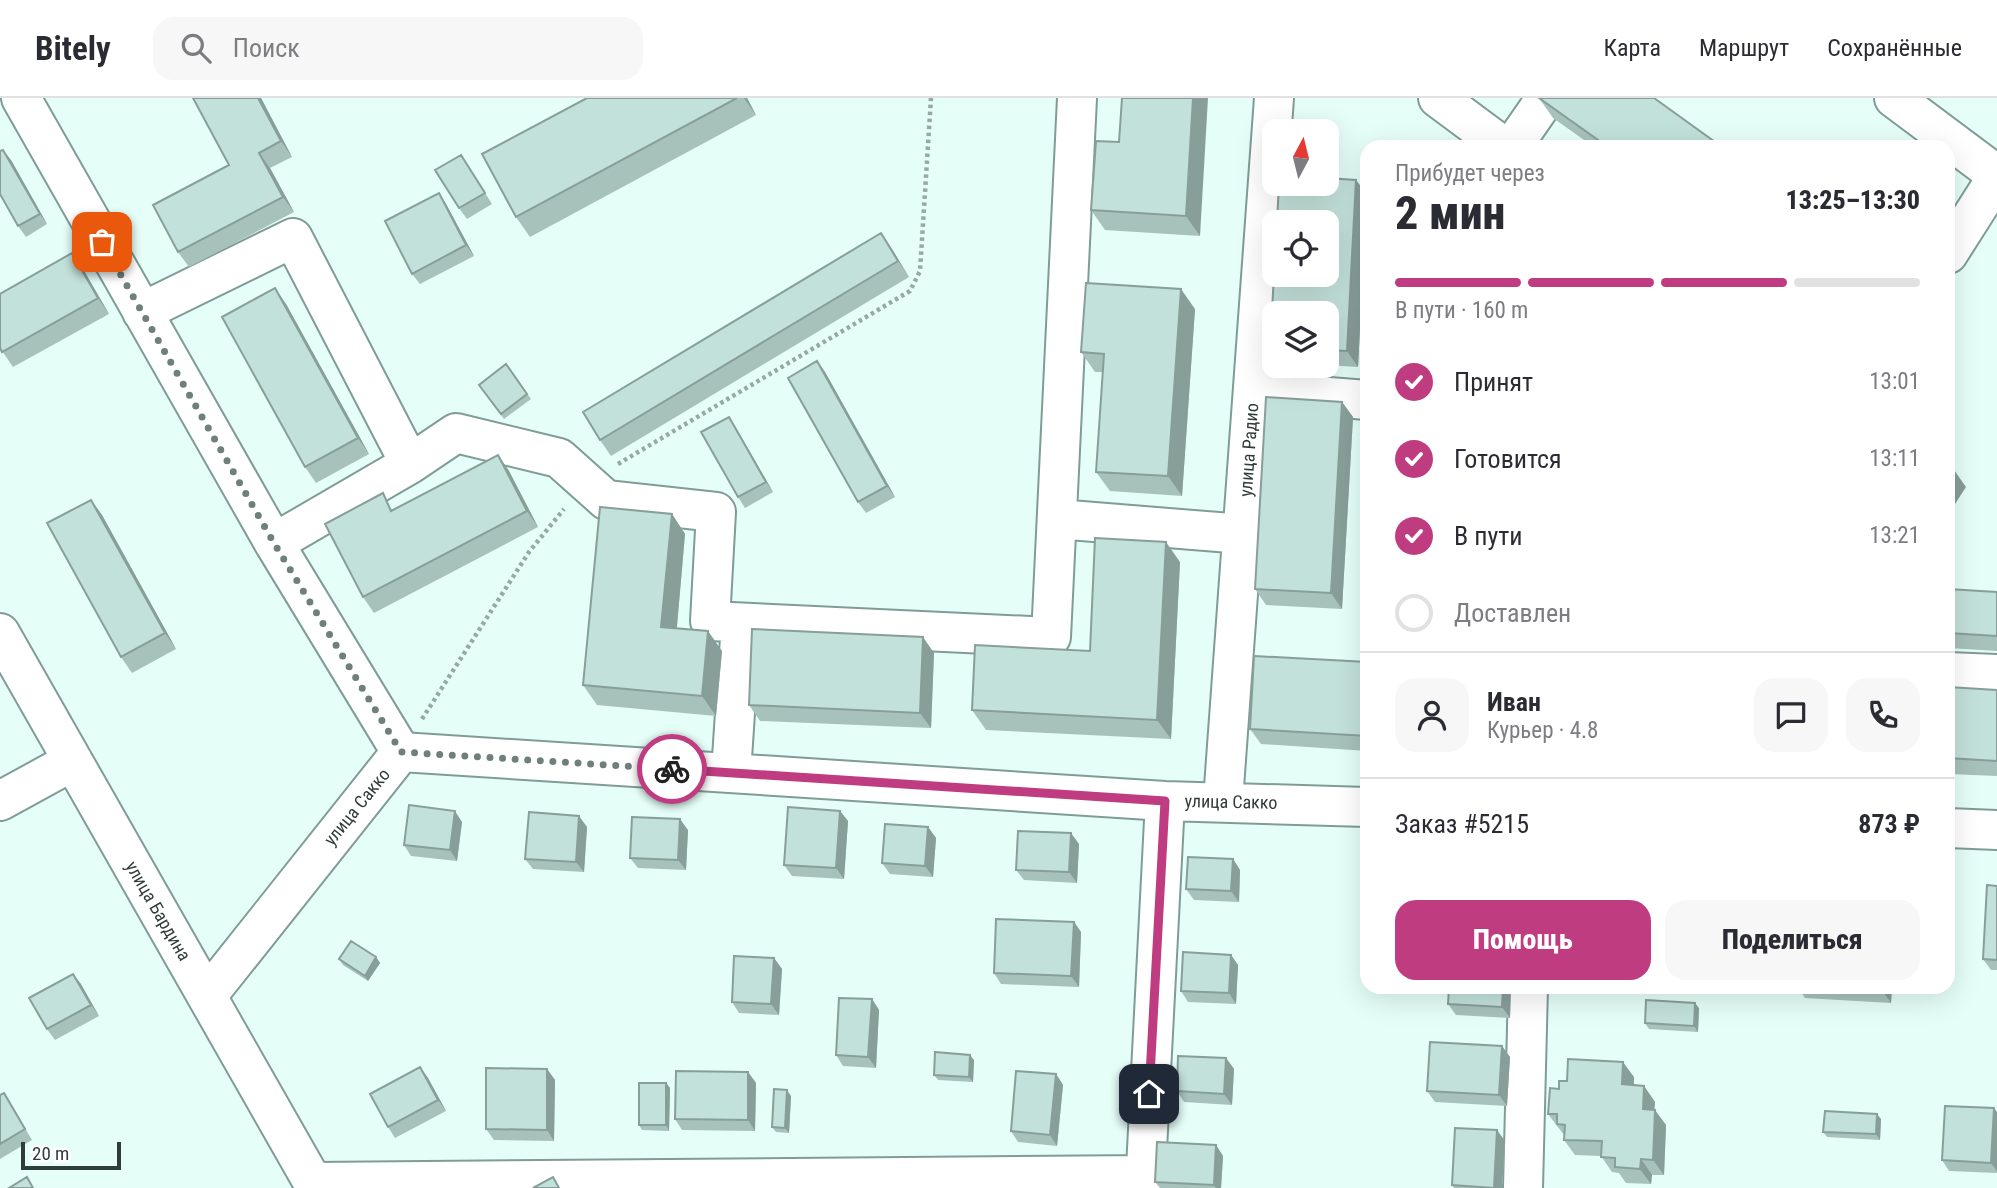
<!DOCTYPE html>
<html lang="ru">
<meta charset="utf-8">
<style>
:root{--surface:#fff;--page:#f7f7f7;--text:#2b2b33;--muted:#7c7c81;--line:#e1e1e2;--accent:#bf3c81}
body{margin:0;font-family:"Roboto Condensed",sans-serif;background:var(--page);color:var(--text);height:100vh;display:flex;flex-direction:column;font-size:26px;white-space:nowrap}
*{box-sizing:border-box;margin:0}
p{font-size:23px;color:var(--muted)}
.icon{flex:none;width:38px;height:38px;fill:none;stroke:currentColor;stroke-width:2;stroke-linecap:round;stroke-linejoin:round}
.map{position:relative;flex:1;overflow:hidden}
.panel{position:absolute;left:1360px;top:42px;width:595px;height:854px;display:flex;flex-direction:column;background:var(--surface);border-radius:21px;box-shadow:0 7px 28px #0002}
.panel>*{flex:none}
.needle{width:46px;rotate:7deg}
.tools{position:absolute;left:1262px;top:21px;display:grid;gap:14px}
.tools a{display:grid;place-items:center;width:77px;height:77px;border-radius:14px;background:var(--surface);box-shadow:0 7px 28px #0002;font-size:35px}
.scale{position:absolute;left:21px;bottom:18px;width:100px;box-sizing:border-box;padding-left:7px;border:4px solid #303c39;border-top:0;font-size:19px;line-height:24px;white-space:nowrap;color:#303c39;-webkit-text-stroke:5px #fff;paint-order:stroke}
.pin{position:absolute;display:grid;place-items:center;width:60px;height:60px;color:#fff;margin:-30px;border-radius:14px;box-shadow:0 4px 10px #0006}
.courier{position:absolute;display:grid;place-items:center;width:70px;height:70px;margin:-35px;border:5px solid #bf3c81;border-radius:50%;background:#fff;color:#222;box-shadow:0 2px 9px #0007}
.headline em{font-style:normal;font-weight:800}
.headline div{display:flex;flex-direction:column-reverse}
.headline{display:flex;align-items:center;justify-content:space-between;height:119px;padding:0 35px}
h1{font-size:46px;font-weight:800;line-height:52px}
.bar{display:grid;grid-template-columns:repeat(4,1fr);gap:10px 7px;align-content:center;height:84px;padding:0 35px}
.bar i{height:9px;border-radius:5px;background:var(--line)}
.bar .on{background:var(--accent)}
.bar p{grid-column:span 4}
.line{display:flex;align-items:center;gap:18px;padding:0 35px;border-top:2px solid var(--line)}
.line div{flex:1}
.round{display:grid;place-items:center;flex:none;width:74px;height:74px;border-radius:21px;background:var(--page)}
ol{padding:0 35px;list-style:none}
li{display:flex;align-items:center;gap:21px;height:77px}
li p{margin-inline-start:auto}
li .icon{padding:7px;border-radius:50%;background:var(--accent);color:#fff;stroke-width:4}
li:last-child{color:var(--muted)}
li i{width:38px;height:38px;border:4px solid var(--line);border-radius:50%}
.action{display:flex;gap:14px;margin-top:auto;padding:14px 35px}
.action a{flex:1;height:80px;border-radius:21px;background:var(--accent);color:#fff;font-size:28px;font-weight:800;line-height:80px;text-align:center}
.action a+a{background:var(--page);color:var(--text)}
header{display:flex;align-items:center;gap:42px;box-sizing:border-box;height:98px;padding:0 35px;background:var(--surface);border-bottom:2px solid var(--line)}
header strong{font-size:33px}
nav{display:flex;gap:38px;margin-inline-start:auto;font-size:24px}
.search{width:490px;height:63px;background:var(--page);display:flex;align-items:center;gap:18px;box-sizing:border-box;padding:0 24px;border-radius:21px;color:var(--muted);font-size:26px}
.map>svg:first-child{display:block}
</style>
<header>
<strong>Bitely</strong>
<div class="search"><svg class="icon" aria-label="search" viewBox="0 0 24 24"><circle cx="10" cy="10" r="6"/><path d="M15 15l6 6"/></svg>Поиск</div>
<nav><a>Карта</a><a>Маршрут</a><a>Сохранённые</a></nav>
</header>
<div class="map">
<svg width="1997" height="1090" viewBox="0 0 1997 1090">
<rect width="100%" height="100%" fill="#e5fef8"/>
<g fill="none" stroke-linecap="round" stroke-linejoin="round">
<defs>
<path id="minor" d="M21,0L274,445L401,654
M1438,0L1504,49
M1512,49L1546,0
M1948,156L1997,79
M142,214L293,140L410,366
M1253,293L1367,302
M1057,421L1243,436
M274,445L410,366L456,335L559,360L606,402L716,414L710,523L1051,539L1077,0
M0,535L316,1090
M1948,574L1997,576
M401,654L1165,703L1367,709
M731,675L741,525
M0,703L73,663
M1223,703L1274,0
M1948,730L1997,732
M207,898L401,654
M313,1084L1145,1077
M1145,1090L1165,703
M1523,1090L1528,889"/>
<path id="major" d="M1894,0L1997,77"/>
</defs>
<use href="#minor" stroke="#7f9c96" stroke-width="42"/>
<use href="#major" stroke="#7f9c96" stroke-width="42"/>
<path stroke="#96a9a5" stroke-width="4.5" stroke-dasharray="3.5 3.5" stroke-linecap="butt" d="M618,366L910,193L920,173L931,0
M422,621L529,454L564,411"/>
<use href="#minor" stroke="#fff" stroke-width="38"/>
<use href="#major" stroke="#fff" stroke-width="38"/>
</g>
<path fill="#a7c2bb" d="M193,0H261L292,59L270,70L294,114L189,169L178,154L229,67Z
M587,0H747L756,17L530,139L516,119Z
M1122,0L1200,138L1105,132L1091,112L1119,44Z
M1539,0L1722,49H1594L1553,20Z
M461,57L492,106L467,121L459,110Z
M11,62L47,126L26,139L18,128Z
M1326,80L1356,82L1367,97L1358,269L1326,267V215H1274V254L1270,249L1274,177H1326V124H1277L1279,86H1326Z
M446,106L474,158L420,186L412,176Z
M881,135L909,179L611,358L600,342Z
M72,155L83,171L109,216L13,269L0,250L1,195Z
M286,206L369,356L316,385L305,369Z
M1195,211L1182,398L1110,393L1096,374L1103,274H1095L1081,254Z
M817,263L825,274L895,399L866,415L858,404Z
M506,266L531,301L504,321L479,287Z
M1342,304L1353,319L1342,511L1266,507L1255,491Z
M736,330L773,394L745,410L738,399Z
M498,357L509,373L538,429L374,515L363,499Z
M91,402L102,417L176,551L132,575L121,559Z
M672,416L685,436L677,530L722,553L716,618L597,607L583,587Z
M1180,464L1171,641L986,632L972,612L1090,553Z
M1948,491L1997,494V553L1948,550Z
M934,555L931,630L760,623L749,607Z
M1367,564V653L1261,646L1250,631Z
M1948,589L1997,592V678L1948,676Z
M840,713L848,723L844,781L792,778L784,767Z
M462,724L457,763L411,758L404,747Z
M587,729L584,774L533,771L525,761Z
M928,729L936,740L933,779L890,776L882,765Z
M688,732L686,772L638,770L630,760Z
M1079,746L1077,785L1024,782L1016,772Z
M1233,761L1240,772L1239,804L1194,802L1186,791Z
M1997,788V872H1991L1983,861Z
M1074,824L1081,834L1079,889L1001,886L994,875Z
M1231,857L1238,867L1236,906L1188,904L1181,893Z
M376,859L380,865L368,883L343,867L339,861Z
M774,860L782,871L779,917L739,915L732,904Z
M73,876L99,918L55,942L47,931Z
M1449,889H1511L1510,920L1456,917L1448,906Z
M1798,889H1892L1891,905L1805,900Z
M872,901L879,912L876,970L843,968L836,957Z
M1699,910L1698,934L1649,931L1645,925Z
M1502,948L1510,959L1507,1008L1435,1004L1427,993Z
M1226,960L1234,971L1232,1007L1184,1004L1177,993Z
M974,962L973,984L938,982L934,977Z
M420,969L428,980L446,1013L395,1040L388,1029Z
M547,971L555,982L554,1043L494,1042L486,1031Z
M748,974L756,985L755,1033L682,1032L675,1021Z
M1056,976L1063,987L1057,1048L1018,1044L1011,1033Z
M1634,979V987L1644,988L1655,1004L1654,1012L1666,1027L1664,1077H1652L1651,1086L1626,1085L1619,1075L1612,1074L1601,1058L1575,1057L1564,1042V1037L1548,1016L1559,991L1567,983Z
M666,985L670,990L669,1033L642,1032L639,1027Z
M0,997L11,1006L32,1042L0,1061Z
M791,998L789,1035L776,1034L772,1029Z
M1997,1014V1075L1949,1073L1942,1062Z
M1881,1021L1880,1042L1827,1039L1823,1034Z
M1505,1043L1502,1090H1454L1452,1087Z
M1216,1047L1223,1058L1221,1090H1160L1155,1084Z"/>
<path fill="#889e99" d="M258,0H261L292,59L281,43Z
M744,0H747L756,17Z
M1193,0H1208L1200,138L1186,118Z
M3,52L11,62L47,126L40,116Z
M259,55L270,70L294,114L283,99Z
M1356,82L1367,97L1358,269L1347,253Z
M439,95L446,106L474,158L466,147Z
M881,135L892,151L909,179L898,163Z
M72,155L83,171L109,216L98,200Z
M275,190L286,206L369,356L358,340Z
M1181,191L1195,211L1182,398L1168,378Z
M817,263L825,274L895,399L887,388Z
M1342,304L1353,319L1342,511L1331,495Z
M729,319L736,330L773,394L766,384Z
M498,357L509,373L538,429L527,413Z
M1952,369L1966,389L1948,417V376Z
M91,402L102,417L176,551L165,535Z
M672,416L685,436L675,549L661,529Z
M1166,444L1180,464L1171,641L1157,622Z
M708,533L722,553L716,618L702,598Z
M923,539L934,555L931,630L920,615Z
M455,713L462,724L457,763L450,752Z
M840,713L848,723L844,781L836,770Z
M579,718L587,729L584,774L576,764Z
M680,721L688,732L686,772L678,762Z
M928,729L936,740L933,779L925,768Z
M1071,735L1079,746L1077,785L1069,774Z
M1233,761L1240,772L1239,804L1231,793Z
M1074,824L1081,834L1079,889L1071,878Z
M1231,857L1238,867L1236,906L1229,895Z
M376,859L380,865L368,883L365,878Z
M774,860L782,871L779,917L771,906Z
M73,876L81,886L99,918L91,907Z
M1503,889H1511L1510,920L1502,909Z
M1880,889H1892L1891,905Z
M872,901L879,912L876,970L868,959Z
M1695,905L1699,910L1698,934L1694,928Z
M1502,948L1510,959L1507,1008L1499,997Z
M970,957L974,962L973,984L969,979Z
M1226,960L1234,971L1232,1007L1224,996Z
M1623,964L1634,979L1633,1002L1622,986Z
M420,969L428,980L446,1013L438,1002Z
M547,971L555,982L554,1043L547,1032Z
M748,974L756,985L755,1033L748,1022Z
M1056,976L1063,987L1057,1048L1050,1037Z
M666,985L670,990L669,1033L666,1027Z
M1644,988L1655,1004L1653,1027L1643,1011Z
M787,992L791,998L789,1035L785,1030Z
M1994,1010L1997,1014V1073L1991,1065Z
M1655,1012L1666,1027L1664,1077L1653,1062Z
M1877,1016L1881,1021L1880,1042L1876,1036Z
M1497,1032L1505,1043L1502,1090H1494Z
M1216,1047L1223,1058L1221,1090H1216L1214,1087Z
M1641,1061L1652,1077L1651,1086L1640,1071Z"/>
<path fill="#c2e1da" stroke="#889e99" stroke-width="2" d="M193,0H258L281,43L259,55L283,99L178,154L153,107L229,67Z
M587,0H737L516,119L482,56Z
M1122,0H1193L1186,118L1091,112L1096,43L1119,44Z
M1539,0H1654L1722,49H1608Z
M3,52L40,116L18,128L0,96V53Z
M461,57L485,95L459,110L435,72Z
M1326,80L1356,82L1347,253L1326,252V215H1274V249H1270L1274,177H1326V124H1277L1279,86H1326Z
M439,95L466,147L412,176L385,123Z
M881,135L898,163L600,342L583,314Z
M72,155L98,200L2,254L0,250V196Z
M1086,185L1181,191L1168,378L1096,374L1104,256L1081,254Z
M275,190L358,340L305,369L222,219Z
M817,263L887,388L858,404L788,280Z
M506,266L527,296L501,316L479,287Z
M1266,299L1342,304L1331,495L1255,491Z
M729,319L766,384L738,399L701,334Z
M498,357L527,413L363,499L325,426L383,395L391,413Z
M1948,366L1952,369L1948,376Z
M91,402L165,535L121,559L47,425Z
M600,409L672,416L661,529L708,533L702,598L583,587Z
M1095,440L1166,444L1157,622L972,612L975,547L1090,553Z
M1948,491L1997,494V538L1948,535Z
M752,531L923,539L920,615L749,607Z
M1254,558L1367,564V638L1250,631Z
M1948,589L1997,592V663L1948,660Z
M409,707L455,713L450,752L404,747Z
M788,709L840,713L836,770L784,767Z
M529,714L579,718L576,764L525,761Z
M632,719L680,721L678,762L630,760Z
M885,726L928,729L925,768L882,765Z
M1018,733L1071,735L1069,774L1016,772Z
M1188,759L1233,761L1231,793L1186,791Z
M1987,787L1997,788V862L1983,861Z
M996,821L1074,824L1071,878L994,875Z
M351,843L376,859L365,878L339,861Z
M1183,854L1231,857L1229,895L1181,893Z
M734,858L774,860L771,906L732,904Z
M73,876L91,907L47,931L29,900Z
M1449,889H1503L1502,909L1448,906Z
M839,900L872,901L868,959L836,957Z
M1646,902L1695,905L1694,928L1645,925Z
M1430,944L1502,948L1499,997L1427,993Z
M935,954L970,957L969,979L934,977Z
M1178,958L1226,960L1224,996L1177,993Z
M1568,961L1623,964L1622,986L1644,988L1643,1011L1655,1012L1653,1062L1641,1061L1640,1071L1615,1069V1060L1601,1059L1602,1043L1564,1042L1565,1027L1557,1026V1016H1548L1550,990L1559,991V983H1567Z
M420,969L438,1002L388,1029L370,996Z
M486,970L547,971V1032L486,1031Z
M676,973L748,974V1022L675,1021Z
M1016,973L1056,976L1050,1037L1011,1033Z
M639,985H666V1027H639Z
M774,991L787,992L785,1030L772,1029Z
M4,995L25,1031L0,1046V997Z
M1945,1008L1994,1010L1991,1065L1942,1062Z
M1825,1013L1877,1016L1876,1036L1823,1034Z
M1455,1030L1497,1032L1494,1090L1452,1087Z
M1157,1044L1216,1047L1214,1087L1155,1084Z
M27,1079L33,1090H9Z
M553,1079L559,1090H533Z"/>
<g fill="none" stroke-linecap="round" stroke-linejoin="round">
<path stroke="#6f807c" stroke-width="7" stroke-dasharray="0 12.6" d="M102,144L274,445L401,654L672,671"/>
<path stroke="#bf3c81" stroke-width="9" d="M672,671L1165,703L1149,996"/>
</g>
<g text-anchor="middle" stroke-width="5" stroke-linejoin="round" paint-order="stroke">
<g font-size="18" fill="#303c39" stroke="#fff">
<text transform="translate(1249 352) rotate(-86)" y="6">улица Радио</text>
<text transform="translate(1231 704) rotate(1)" y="6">улица Сакко</text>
<text transform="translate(357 709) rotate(-51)" y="6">улица Сакко</text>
<text transform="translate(158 813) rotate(60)" y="6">улица Бардина</text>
</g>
</g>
</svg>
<div class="tools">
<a><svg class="needle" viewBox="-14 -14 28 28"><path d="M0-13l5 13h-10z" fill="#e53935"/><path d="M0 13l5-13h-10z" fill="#7c7c81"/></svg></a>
<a><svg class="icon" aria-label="locate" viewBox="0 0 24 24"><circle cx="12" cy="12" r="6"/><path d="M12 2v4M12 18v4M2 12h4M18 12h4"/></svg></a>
<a><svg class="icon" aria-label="layers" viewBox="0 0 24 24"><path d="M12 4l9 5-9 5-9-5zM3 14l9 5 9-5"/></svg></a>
</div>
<div class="scale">20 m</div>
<div class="pin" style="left:102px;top:144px;background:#ea580c"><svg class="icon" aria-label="bag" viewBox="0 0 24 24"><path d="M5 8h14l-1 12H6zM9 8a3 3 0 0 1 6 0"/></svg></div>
<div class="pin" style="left:1149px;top:996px;background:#1f2937"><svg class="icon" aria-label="home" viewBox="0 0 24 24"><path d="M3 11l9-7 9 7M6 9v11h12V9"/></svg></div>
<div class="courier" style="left:672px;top:671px"><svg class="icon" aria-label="bike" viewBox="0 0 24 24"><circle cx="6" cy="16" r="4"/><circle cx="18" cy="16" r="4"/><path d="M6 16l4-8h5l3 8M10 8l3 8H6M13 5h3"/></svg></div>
<section class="panel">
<div class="headline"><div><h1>2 мин</h1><p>Прибудет через</p></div><em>13:25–13:30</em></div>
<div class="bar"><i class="on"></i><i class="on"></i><i class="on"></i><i></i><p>В пути · 160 m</p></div>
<ol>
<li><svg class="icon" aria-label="check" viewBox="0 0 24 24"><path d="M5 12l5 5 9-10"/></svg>Принят<p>13:01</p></li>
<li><svg class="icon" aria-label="check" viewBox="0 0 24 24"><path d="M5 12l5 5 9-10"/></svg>Готовится<p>13:11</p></li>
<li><svg class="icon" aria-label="check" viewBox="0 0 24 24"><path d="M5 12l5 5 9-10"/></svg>В пути<p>13:21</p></li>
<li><i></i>Доставлен</li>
</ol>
<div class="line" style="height:126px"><a class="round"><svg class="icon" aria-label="person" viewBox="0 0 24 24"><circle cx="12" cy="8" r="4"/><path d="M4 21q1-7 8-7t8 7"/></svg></a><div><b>Иван</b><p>Курьер · 4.8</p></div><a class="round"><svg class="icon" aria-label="chat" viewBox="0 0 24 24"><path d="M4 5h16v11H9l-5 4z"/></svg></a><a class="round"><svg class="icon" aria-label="phone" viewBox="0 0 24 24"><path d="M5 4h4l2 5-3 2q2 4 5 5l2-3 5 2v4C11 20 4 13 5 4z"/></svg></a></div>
<div class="line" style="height:91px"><div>Заказ #5215</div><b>873 ₽</b></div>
<div class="action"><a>Помощь</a><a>Поделиться</a></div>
</section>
</div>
